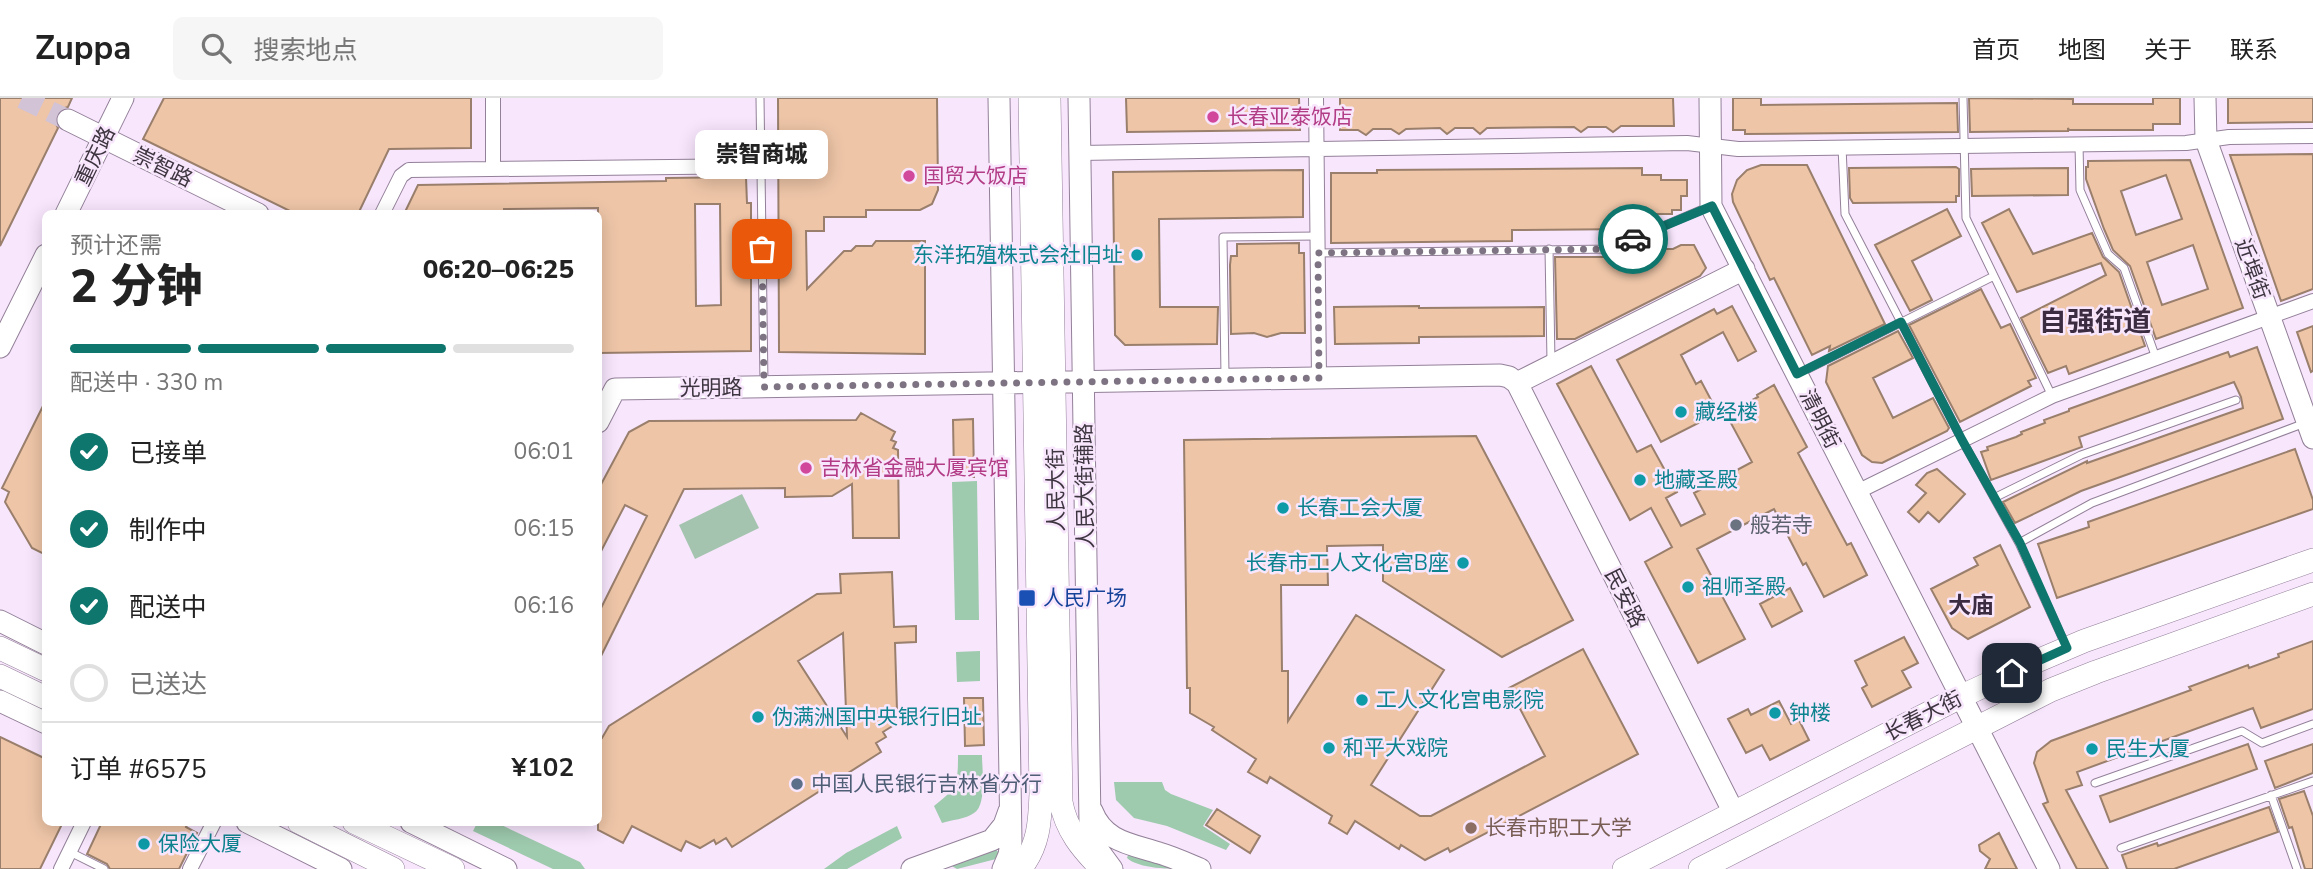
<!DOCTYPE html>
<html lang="zh">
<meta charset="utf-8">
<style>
:root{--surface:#fff;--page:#f6f6f6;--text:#222;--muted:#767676;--line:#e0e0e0;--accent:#0f766e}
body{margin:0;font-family:"Nunito Sans","Noto Sans SC",sans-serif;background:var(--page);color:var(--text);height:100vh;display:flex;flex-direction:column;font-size:26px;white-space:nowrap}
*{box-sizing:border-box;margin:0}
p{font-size:23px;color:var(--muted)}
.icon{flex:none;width:38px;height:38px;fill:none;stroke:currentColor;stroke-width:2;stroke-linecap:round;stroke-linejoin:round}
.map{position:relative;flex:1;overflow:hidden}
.panel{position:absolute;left:42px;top:112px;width:560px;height:616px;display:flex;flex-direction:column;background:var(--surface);border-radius:10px;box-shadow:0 4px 18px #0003}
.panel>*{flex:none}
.pin{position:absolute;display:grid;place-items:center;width:60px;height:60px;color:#fff;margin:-30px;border-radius:14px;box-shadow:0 4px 10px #0006}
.courier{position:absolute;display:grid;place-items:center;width:70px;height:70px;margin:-35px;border:5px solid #0f766e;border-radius:50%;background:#fff;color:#222;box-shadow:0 2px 9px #0007}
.bubble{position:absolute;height:49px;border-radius:10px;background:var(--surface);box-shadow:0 4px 18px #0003;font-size:23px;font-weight:800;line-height:49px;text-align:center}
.head em{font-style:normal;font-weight:800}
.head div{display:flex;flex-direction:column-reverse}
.head{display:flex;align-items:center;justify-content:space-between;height:119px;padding:0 28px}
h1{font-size:46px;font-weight:800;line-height:52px}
.bar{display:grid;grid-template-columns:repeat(4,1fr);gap:10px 7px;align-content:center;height:84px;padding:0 28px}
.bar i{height:9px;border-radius:5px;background:var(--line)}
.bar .active{background:var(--accent)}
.bar p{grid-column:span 4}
.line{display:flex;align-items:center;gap:18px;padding:0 28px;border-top:2px solid var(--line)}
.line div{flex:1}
ol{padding:0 28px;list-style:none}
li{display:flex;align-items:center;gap:21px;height:77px}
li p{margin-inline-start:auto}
li .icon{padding:7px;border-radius:50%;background:var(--accent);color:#fff;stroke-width:4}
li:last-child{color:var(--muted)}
li i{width:38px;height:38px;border:4px solid var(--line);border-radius:50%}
header{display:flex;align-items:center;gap:42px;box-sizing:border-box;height:98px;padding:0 35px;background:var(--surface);border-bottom:2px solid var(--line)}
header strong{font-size:33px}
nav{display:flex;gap:38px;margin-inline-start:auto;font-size:24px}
.search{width:490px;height:63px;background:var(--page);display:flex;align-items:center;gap:18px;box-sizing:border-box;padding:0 24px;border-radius:10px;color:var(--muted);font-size:26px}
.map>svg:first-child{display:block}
</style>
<header>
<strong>Zuppa</strong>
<div class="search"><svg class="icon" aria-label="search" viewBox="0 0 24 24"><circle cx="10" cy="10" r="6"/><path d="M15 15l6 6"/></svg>搜索地点</div>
<nav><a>首页</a><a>地图</a><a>关于</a><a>联系</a></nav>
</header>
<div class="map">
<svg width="2313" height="771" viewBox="0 0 2313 771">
<rect width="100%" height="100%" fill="#f8e6fd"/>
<path fill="#a4c4af" d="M742,396L759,430L695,461L679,427Z"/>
<path fill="#9ecaae" d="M977,383L979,522H955L952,384Z
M980,553V583L957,584L956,554Z
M958,657H982C982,671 987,707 974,715C966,721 951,722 942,725L934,708C957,690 958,686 958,657Z
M1114,684H1162L1165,692L1171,696L1213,712L1203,728L1230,746L1226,752L1167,728L1134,720L1116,702Z
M477,725H497L580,764L585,771H553L473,733Z
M897,728L902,740L847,771H824L846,755Z
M994,749L999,755L996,761L957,771L950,767Z
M1129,754L1189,771C1171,771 1139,771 1127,760Z"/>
<path fill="#eec5a7" stroke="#997f6c" stroke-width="2" fill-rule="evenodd" d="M0,0H72L68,9L61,11L57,16L55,24L58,30L0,148Z
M164,0H471V50L389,51L358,116H296L143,41Z
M778,0H937L938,92L932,106L920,112H866V119H824V133H806L807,191L844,153H851L856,148H872L876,143H925V256L779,254Z
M1126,0H1299L1300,32L1127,34Z
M1340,0H1673L1674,28H1621L1613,34L1606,29H1588L1581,34L1574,29L1487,30L1480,36L1473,30H1455L1447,36L1440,30L1406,31L1399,36L1391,31H1373L1366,37L1358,32H1340Z
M1733,0H1761V7L1957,5L1958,34L1745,36V32H1733Z
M1969,0L2073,1V6H2153V0H2180V26H2153V32H2069L2068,30V33L1970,34Z
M2228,0H2313V24L2228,25Z
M2313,56V191L2281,203L2230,57Z
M2190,62L2243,210L2156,241L2130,168L2113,152L2104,131L2086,81V69H2088V63ZM2166,77L2182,121L2136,137L2121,93ZM2193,147L2208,191L2162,207L2147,164Z
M1761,67H1807L1885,226L1829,253L1830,248L1812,257L1774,180L1770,182L1733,104L1732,96L1737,82L1747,72Z
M1956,69L1959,71V98H1956V104L1853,105L1850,100L1849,70Z
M1642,70V77H1661V82H1687V98H1681V112H1672V116H1633V131L1512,132V143L1331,145V75H1377V72Z
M2068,70V97L1972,98L1971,71Z
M1303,72V119L1159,121L1160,209H1218L1217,246L1125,247L1115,237L1113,74Z
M746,79L747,105H751V253L598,255V110L504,111V116H404L418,87L666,83V80ZM695,106H720L721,207L696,208Z
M1947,111L1961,138L1912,163L1932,202L1910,213L1875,147Z
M2009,111L2033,156L2092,135L2103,159L2119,174L2145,248L2069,276L2066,268L2048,275L2021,220L2106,177L2101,165L2017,194L1982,125Z
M1299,145V155H1304L1305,235H1281L1267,239L1254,235L1231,236L1230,167L1231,158H1237V146Z
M1681,147H1694L1706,170L1700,178L1575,241H1557L1555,159H1622L1638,151H1673Z
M1981,191L2001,230L2010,226L2036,280L2028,283L2031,288L1960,324L1909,227Z
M1419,208V210L1544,209V238L1419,239V245L1335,246L1334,209Z
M1732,208L1756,253L1738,263L1723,234L1681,257L1696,286L1701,283L1718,315L1661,344L1617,262L1714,211L1717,216Z
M2313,228V273L2311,274L2297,234Z
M1898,233L1913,260L1873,280L1893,320L1933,300L1949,330L1947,333L1882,365L1872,364L1862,357L1826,284L1828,268Z
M2257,249L2283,321L2081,393L2015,425L2003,404L2087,363V365L2243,310L2241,299L2234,284L2079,339L2082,349L1991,382L1981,354L1988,352L1987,349L2016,339L2022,336L2021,334L2045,325L2044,322L2069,313V311L2228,254L2230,259Z
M1591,268L1637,354L1651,347L1677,394L1666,400L1681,428L1705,416L1694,395L1752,364L1726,316L1758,299L1757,297L1774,287L1807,349L1798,355L1847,447L1851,445L1867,477L1824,499L1806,465L1803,467L1774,411L1697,451L1745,541L1698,565L1645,464L1672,449L1651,410L1630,422L1557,286Z
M46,302V457L32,450L5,404L9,394L2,390Z
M861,315L895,334L891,342L896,344L893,350L898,352L899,440H853L852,386L832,398L785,399V390L684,391L598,564V516L647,418L625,407L598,459V392L629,334L649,323L856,322Z
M973,321L974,379H954L953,322Z
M1476,338L1573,522L1502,559L1383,483V447L1327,448L1328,487H1281L1282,573H1288V623L1356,517L1444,572L1371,687L1420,718H1431L1545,658L1509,590L1583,551L1638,656L1450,754L1448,750L1425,762L1401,747L1399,751L1355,723L1347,736L1329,725L1332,718L1270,679L1267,685L1248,674L1256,661L1212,632L1214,629L1190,615V590H1187L1184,342Z
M2295,351L2313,402V411L2057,500L2038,446L2089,429L2088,424Z
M1937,371L1965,396L1939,424L1928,414L1919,424L1908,414L1926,395L1916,387L1927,375Z
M2000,447L2030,509L1968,541L1952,530L1931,491L1978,467L1974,460Z
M892,474L894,529L916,528V544L895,545L897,612H894V627L883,634L886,639L876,645L881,654L732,749L726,740L716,746L714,742L700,750L686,743L681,753L632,728L623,745L598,732V638L602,640L609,628L817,496L841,495L840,476ZM843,535L847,639L798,563Z
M1790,490L1802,513L1772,529L1760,506Z
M1904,539L1918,565L1902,573L1911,589L1872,609L1862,590L1867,587L1855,563Z
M2313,543V611L2261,630L2253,610L2077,674L2082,687L2066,692L2108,771H2077L2043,706L2048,704L2034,665L2037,654L2051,643L2191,592L2189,589L2248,567L2249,570L2279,559L2278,556Z
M964,600H983L984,647L965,648Z
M1779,603L1791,626L1799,622L1809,642L1770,662L1762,647L1746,655L1728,621L1748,611L1751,617Z
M0,639L46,661V724H63L40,771H0Z
M2248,646L2257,671L2110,724L2100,698Z
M2313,646V675L2275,690L2265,663Z
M2304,693L2313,718V771H2305L2292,729L2289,730L2279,701Z
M2269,709L2278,734L2174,771H2127L2122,757L2157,745L2158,748Z
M1217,711L1260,738L1250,755L1206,727Z
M102,724H188L186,729L197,735L179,771H110L107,766L87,756Z
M1999,735L2017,771H1985L1990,761L1980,753L1979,747Z"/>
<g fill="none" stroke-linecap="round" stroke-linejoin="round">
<path stroke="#d3c3d7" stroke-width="21" stroke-dasharray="21 10" stroke-linecap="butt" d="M22,0L68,22"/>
<defs>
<path id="lane" d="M760,0L764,285
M1963,0L1966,120L2052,298
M2079,46L2080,92L2108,156L2124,170L2156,260
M1842,49L1845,116L1962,342L2019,445L2065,546
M1549,151L1551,263
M1318,155L1609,151L1708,109
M1798,276L1994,178
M1225,278L1223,139L1318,138
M1994,400L2081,357L2236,302
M2019,445L2092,405L2305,325
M2095,685L2242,633L2262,645L2313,626
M2271,697L2297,771
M2121,750L2313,683
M70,754L104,771"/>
<path id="street" d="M493,0V71
M1316,0L1319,280
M1080,55L1687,45L1738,51L2186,45L2229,39L2313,38
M382,116L401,78L409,72L761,68
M1857,394L2052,298L2313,203
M61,771L84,724
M190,771L214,724"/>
<path id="secondary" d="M999,0L1011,744L1009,757L1003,771
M1079,0L1090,726L1098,752L1112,771
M1710,0L1711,108L2049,771
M2205,0L2206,42L2313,340
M68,22L258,116
M66,116L123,0
M0,249L46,157
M1517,285L1744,171
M598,324L615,291L1500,277L1509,279L1517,285L1734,715
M0,523L46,546
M0,603L46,625
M1092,713C1104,744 1131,746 1159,755C1173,759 1186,765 1200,771
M247,724L341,771
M411,724L506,771
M912,771L992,742L1004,727L1009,713"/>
<path id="primary" d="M1049,0L1061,704C1066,732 1082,751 1102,771
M0,550L46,572
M0,578L46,600
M299,724L393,771
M354,724L453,771
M1020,771C1039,748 1040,723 1041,695L1030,0
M1624,771L1962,598L2037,563L2084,543L2313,462
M1700,771L2051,592L2096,574L2313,496"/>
</defs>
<use href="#lane" stroke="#938099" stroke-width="9"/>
<use href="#street" stroke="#938099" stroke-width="16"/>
<use href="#secondary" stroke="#938099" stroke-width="23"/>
<use href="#primary" stroke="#938099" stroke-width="24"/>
<use href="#lane" stroke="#fff" stroke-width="7"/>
<use href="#street" stroke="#fff" stroke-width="14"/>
<use href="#secondary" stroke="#fff" stroke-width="21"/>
<use href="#primary" stroke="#fff" stroke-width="23"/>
</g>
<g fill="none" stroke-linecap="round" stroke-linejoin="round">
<path stroke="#7e7382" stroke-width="7" stroke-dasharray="0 12.6" d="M762,151L764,289L1319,280L1318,155L1609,151L1633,141"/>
<path stroke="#0f766e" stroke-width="9" d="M1633,141L1712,108L1797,276L1901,224L1962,342L2020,445L2067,550L2012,575"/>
</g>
<g fill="#d1479c" stroke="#f8e6fd" stroke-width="2.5">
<circle cx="1213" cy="19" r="7"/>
<circle cx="909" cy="78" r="7"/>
<circle cx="806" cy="370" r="7"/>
</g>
<g fill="#0f9aa8" stroke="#f8e6fd" stroke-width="2.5">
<circle cx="1137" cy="157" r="7"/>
<circle cx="1681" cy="314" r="7"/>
<circle cx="1640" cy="382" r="7"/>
<circle cx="1283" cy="410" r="7"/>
<circle cx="1463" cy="465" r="7"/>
<circle cx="1688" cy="489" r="7"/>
<circle cx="1362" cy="602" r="7"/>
<circle cx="1775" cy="615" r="7"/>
<circle cx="758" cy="619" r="7"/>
<circle cx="1329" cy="650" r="7"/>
<circle cx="2092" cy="651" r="7"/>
<circle cx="144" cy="746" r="7"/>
</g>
<circle fill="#6b7280" stroke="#f8e6fd" stroke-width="2.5" cx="1736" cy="427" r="7"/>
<rect fill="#1a4fb4" stroke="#f8e6fd" stroke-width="2.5" x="1018" y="491" width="18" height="18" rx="3.5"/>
<circle fill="#5c6f8a" stroke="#f8e6fd" stroke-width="2.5" cx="797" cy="686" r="7"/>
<circle fill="#8d6e63" stroke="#f8e6fd" stroke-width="2.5" cx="1471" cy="730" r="7"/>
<g text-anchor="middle" stroke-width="5" stroke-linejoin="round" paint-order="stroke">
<g font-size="21" fill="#b23c85" stroke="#f8e6fd" text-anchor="start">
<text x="1227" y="26">长春亚泰饭店</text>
<text x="923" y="85">国贸大饭店</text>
<text x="820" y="377">吉林省金融大厦宾馆</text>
</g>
<g font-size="21" fill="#3d353f" stroke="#f8e6fd">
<text transform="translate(95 58) rotate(-64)" y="7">重庆路</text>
<text transform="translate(163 69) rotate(26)" y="7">崇智路</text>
<text transform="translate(2252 171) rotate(70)" y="7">近埠街</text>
<text transform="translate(711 290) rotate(-1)" y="7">光明路</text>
<text transform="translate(1820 321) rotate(63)" y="7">清明街</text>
<text transform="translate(1085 388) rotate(-91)" y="7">人民大街辅路</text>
<text transform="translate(1056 392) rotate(-91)" y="7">人民大街</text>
<text transform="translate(1625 500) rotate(63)" y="7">民安路</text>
<text transform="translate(1923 618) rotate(-27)" y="7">长春大街</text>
</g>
<g font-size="21" fill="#0d838f" stroke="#f8e6fd" text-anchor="start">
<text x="1123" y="164" text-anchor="end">东洋拓殖株式会社旧址</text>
<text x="1695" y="321">藏经楼</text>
<text x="1654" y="389">地藏圣殿</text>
<text x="1297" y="417">长春工会大厦</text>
<text x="1449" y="472" text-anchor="end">长春市工人文化宫B座</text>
<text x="1702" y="496">祖师圣殿</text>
<text x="1376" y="609">工人文化宫电影院</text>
<text x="1789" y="622">钟楼</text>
<text x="772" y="626">伪满洲国中央银行旧址</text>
<text x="1343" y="657">和平大戏院</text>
<text x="2106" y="658">民生大厦</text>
<text x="158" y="753">保险大厦</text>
</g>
<g font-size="21" fill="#5b616d" stroke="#f8e6fd" text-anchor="start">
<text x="1750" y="434">般若寺</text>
</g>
<g font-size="21" fill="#164399" stroke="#f8e6fd" text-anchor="start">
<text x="1043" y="507">人民广场</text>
</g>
<g font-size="21" fill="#4e5e75" stroke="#f8e6fd" text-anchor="start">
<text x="811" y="693">中国人民银行吉林省分行</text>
</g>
<g font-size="21" fill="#785e54" stroke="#f8e6fd" text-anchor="start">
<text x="1485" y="737">长春市职工大学</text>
</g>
<g font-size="23" font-weight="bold" fill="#3c2c41" stroke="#f8e6fd">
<text x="1971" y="515">大庙</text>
</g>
<g font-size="28" font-weight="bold" fill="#3c2c41" stroke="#f8e6fd">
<text x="2095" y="233">自强街道</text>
</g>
</g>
</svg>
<div class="pin" style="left:762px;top:151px;background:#ea580c"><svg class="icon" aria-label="bag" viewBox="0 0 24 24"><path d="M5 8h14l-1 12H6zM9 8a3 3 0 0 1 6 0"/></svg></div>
<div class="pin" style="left:2012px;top:575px;background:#1f2937"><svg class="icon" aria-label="home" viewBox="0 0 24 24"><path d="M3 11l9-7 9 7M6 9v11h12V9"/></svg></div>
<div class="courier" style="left:1633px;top:141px"><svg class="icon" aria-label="car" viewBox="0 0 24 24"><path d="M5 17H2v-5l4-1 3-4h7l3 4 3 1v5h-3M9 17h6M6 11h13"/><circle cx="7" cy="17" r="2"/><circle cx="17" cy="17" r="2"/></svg></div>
<div class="bubble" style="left:695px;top:32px;width:133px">崇智商城</div>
<section class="panel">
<div class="head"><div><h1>2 分钟</h1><p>预计还需</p></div><em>06:20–06:25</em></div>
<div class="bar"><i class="active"></i><i class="active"></i><i class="active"></i><i></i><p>配送中 · 330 m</p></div>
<ol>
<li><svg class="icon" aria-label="check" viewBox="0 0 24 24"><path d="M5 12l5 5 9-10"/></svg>已接单<p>06:01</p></li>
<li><svg class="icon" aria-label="check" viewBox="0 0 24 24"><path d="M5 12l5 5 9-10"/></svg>制作中<p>06:15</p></li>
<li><svg class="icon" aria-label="check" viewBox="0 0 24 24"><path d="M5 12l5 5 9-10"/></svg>配送中<p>06:16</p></li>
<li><i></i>已送达</li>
</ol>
<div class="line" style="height:91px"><div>订单 #6575</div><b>¥102</b></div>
</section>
</div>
